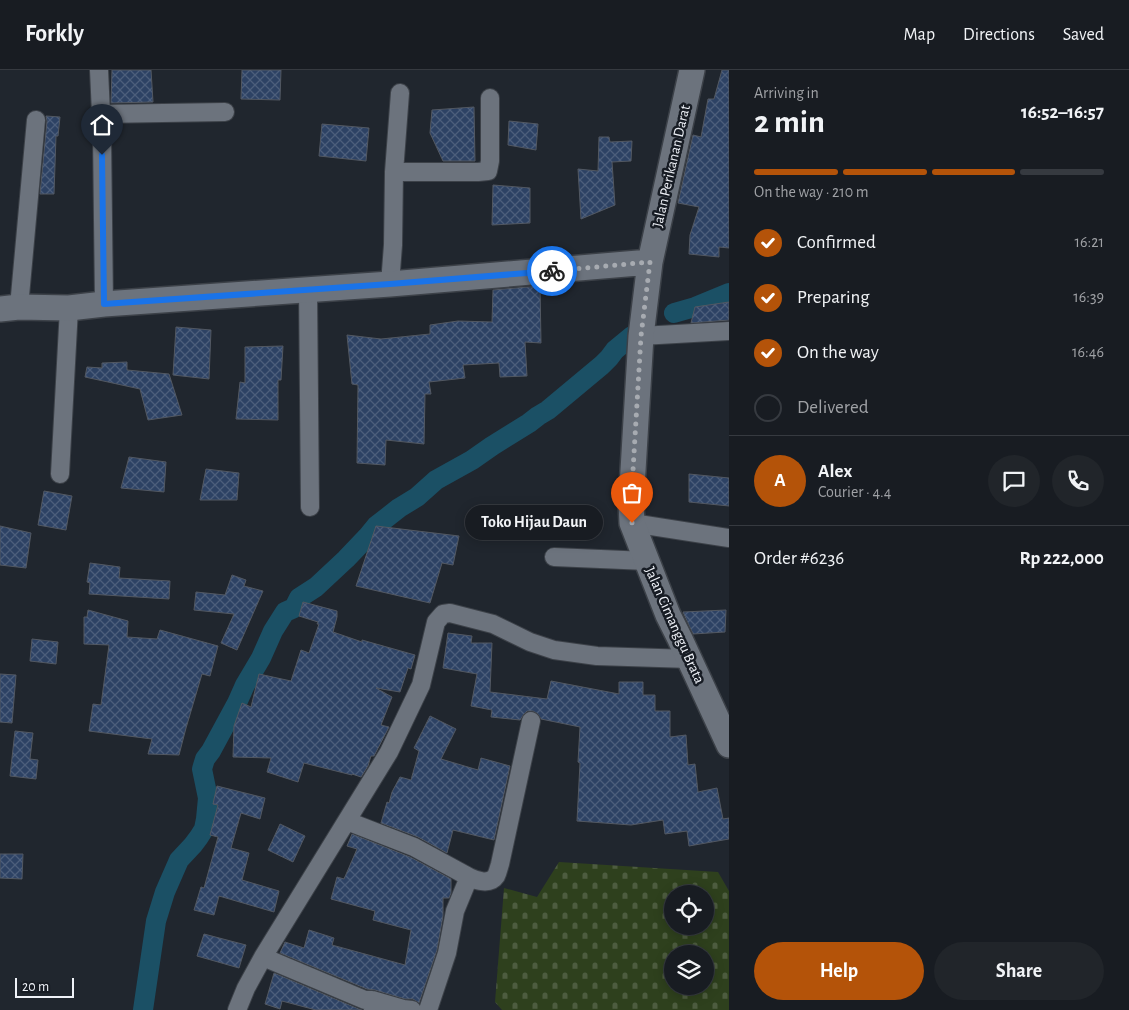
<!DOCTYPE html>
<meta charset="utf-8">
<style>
:root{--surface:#181c22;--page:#21252a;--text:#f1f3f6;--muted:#9fa1a5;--line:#363a40;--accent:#b45309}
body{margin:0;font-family:"Alegreya Sans",sans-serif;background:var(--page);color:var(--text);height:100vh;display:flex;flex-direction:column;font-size:19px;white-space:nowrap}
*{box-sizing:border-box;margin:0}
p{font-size:16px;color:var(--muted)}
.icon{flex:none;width:28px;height:28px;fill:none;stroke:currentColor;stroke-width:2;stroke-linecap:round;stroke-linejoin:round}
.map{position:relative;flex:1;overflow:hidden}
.drawer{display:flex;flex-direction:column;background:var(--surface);width:400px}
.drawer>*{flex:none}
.tools{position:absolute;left:664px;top:815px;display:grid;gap:10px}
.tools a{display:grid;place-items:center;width:50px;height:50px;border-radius:50%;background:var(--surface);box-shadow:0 2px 12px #0003,0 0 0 1px var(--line);font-size:25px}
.scale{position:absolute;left:15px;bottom:12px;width:59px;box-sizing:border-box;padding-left:5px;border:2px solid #eff2f8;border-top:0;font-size:14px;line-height:18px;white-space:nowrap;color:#eff2f8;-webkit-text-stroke:4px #171c24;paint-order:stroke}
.pin{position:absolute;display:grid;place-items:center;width:42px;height:42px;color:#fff;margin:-51px -21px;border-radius:50% 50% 50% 0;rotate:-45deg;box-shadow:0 0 5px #0007}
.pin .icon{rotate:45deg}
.courier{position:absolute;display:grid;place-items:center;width:50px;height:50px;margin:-25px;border:4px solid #1a73e8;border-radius:50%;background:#fff;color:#222;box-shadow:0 1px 6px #0007}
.bubble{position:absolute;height:35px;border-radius:18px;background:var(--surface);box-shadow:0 2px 12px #0003,0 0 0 1px var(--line);font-size:16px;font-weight:600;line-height:35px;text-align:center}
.headline em{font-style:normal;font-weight:600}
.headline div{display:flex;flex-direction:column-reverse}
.headline{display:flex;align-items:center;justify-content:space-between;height:85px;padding:0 25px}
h1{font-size:32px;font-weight:600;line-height:38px}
.bar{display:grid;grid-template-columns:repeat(4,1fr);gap:8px 5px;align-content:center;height:60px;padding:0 25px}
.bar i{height:6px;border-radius:4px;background:var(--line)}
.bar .active{background:var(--accent)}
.bar p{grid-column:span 4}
.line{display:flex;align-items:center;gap:12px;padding:0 25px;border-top:1px solid var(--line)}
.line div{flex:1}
.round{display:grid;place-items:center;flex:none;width:52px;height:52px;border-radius:26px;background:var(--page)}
ol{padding:0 25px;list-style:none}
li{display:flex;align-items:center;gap:15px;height:55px}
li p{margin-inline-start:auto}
li .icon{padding:5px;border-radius:50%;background:var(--accent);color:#fff;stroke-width:4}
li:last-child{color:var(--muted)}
li i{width:28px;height:28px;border:2px solid var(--line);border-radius:50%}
.cta{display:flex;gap:10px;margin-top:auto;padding:10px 25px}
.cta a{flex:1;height:58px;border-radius:30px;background:var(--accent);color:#fff;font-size:20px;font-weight:600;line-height:58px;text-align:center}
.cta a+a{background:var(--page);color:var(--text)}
header{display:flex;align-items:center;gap:30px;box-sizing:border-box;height:70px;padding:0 25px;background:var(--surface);border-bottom:1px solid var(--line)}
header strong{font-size:24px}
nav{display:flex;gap:28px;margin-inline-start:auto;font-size:18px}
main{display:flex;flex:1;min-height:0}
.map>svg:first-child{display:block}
</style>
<header>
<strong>Forkly</strong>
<nav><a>Map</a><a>Directions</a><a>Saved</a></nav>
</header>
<main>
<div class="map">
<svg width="729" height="940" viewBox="0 0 729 940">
<defs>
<pattern id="cemetery-stones" width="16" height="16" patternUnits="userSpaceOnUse" patternTransform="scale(1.25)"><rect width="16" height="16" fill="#2e401d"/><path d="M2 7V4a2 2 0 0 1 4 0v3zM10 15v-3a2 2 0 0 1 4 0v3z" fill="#4d5c3f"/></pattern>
<pattern id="building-cross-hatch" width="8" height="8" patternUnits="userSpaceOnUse" patternTransform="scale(1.25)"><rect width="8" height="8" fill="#2d4264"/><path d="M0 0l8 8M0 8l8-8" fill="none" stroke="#4c5e7b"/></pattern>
</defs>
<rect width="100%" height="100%" fill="#20262e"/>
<path fill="url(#cemetery-stones)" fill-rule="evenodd" d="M559,792L718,802L729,821V940H502L495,932L504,818L537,827ZM672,824H705V856H672ZM672,884H705V916H672Z"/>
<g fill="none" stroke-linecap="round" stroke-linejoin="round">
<path stroke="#1b5065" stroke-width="20" d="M674,243L695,237L729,223
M143,940L156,851L165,822L179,790L193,775L199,767L204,759L206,749L208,728L202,699L205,689L211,681L237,633L245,615L261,588L273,561L285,542L294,538L299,528L316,517L346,489L367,467L376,456L399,438L417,427L436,410L472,390L492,376L529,353L538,346L548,340L602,295L609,288L615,280L632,266"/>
</g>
<path fill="url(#building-cross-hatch)" stroke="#525862" d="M112,0H151L153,32L111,33Z
M242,0H281L280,30L241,29Z
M722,0H729V178L719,177V187L689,184L690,165L699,137L678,133L693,65L701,67L708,29H714Z
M474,37L475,91H443L430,63L432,40Z
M46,46L60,47L58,66H56L54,124H40L47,51Z
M509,51L538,54L536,80L508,75Z
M322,54L369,58L366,91L319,86Z
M599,67H609L610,72L632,71L631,91L612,92L615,135L581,149L578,99L598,101Z
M493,115L530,118V153L492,155Z
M540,216L541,273L525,272L527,306L500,307L499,293L463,295L465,308L429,312L431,324H425L424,374L386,370L385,395L357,393L358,315L352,314L347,265L381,269L430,264V255L458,251L492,252L493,220Z
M729,232V250L691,253L695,237Z
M176,257L211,260L209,309L173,305Z
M283,276L281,310H278V350L236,349L240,312L245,313V277Z
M127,292V300L169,304L182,345L148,350L140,319L85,307L87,297L102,298V293Z
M129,387L166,392L164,422L121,418Z
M206,399L239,403L237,430H200Z
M689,404L729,408V436L689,432Z
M44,421L72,426L66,460L38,455Z
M0,456L31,463L26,498L0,495Z
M376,456L459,466L453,495L442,493L430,533L356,516Z
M90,493L120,497L119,508L170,511L169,529L89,524L90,513L87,512Z
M232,505L246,510L244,516L263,521L237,580L221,573L234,544L194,540L196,522L225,525Z
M303,532L337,541V547L333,562L362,572V570L415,585L411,599L408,598L400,622L376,618L392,627L381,655L389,657L374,686H371L368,696L361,707L352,704V705L304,693L298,712L267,702L271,688L233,687L234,656L242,633L251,637L259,604L291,611L301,580L309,583L319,554H317L318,552L299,546Z
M88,540L128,551L127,567L157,569L160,560L218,576L210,606L202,604L186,658L179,685L148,684L152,669L89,661L93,634L101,635L109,575L84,574V547H87Z
M726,540L725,562L693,564L683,542Z
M448,563L472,566L471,573H492L490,622L547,629L551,611L619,624V612H643V625H655V641H670V667L686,665L688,695L695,694L698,722L717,718L723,749L729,748V769L689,776L687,761L665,764L663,750L631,755L577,751L580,693L578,692L580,657L541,649L538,644L533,641H527L524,644L520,650L491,647L492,640L471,636L477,604L443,598Z
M32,569L58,572L56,594L30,591Z
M0,604L16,605L12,653L0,652Z
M430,646L456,659L441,689L478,700L481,688L510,696L494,770L453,760L447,783L418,767L381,753L387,732L389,733L392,722L400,707L411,710L419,681L414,678Z
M15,661L33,663L30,689L38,690L36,709L10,706Z
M217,716L265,728L260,749L241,743L231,778L249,783L242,810L279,821L274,842L219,826L214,845L194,840L201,817L204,818L218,767L210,765L218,735L213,734Z
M280,754L305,766L293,792L268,780Z
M352,764L410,787L451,809V823L449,828H443V846L437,880L419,933L413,929H405L375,920L367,919L280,883L285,872L304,878L309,860L334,868L332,875L405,895L411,860L373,850L375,841L331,829L337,807L344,809L357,779L347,776Z
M0,784H23L22,809L0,808Z
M204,864L246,875L239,898L197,886Z
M274,903L361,940H362H316L282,931L280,939L265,934Z"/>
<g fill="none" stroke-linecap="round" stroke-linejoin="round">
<defs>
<path id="street" d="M99,0L102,65L104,234
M101,44L225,42
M394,102H478L488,101L490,91V28
M390,214L393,175L394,102L400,23
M308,220L310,437
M19,237L36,50
M641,266L729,261
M60,404L69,238
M632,453L729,468
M554,487L647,491
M347,751L414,777L469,807
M263,887L365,930H372L373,940
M372,930L403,939L412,940
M237,940L246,918L263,887L389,682L421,615L436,552L443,544L450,543L493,554L530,572L554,580L597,586L690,589
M428,940L447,883L455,841L469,807C477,811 490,815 496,806C498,802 499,797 500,794L531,651"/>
<path id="secondary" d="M692,0L650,192L641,266L631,434L632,453L668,545L680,569L729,675
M0,239L19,237L69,238L104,234L390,214L650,192"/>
</defs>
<use href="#street" stroke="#3c4148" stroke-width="20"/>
<use href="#secondary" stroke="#3c4148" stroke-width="28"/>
<use href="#street" stroke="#6c737d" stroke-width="18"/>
<use href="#secondary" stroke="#6c737d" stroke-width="25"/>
</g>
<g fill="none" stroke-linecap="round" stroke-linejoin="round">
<path stroke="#a7abb1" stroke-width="5" stroke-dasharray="0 9" d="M552,201L650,192L641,266L631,434L632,453"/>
<path stroke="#1a73e8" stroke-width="6" d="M102,85L104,234L390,214L552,201"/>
</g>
<g text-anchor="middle" stroke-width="5" stroke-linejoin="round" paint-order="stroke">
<g font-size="15" fill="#eff2f8" stroke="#171c24">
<text transform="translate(671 96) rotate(-77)" y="5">Jalan Perikanan Darat</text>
<text transform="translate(675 555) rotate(66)" y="5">Jalan Cimanggu Brata</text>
</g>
</g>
</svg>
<div class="tools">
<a><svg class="icon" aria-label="locate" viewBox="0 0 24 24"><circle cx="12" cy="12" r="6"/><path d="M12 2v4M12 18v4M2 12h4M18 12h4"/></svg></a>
<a><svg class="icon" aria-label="layers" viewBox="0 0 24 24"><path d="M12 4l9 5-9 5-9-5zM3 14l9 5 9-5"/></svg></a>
</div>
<div class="scale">20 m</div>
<div class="pin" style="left:632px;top:453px;background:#ea580c"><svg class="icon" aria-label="bag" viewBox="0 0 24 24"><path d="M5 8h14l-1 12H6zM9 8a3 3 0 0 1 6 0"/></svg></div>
<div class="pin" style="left:102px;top:85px;background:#1f2937"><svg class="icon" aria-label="home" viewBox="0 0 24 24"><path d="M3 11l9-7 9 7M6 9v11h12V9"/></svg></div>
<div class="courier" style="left:552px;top:201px"><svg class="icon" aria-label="bike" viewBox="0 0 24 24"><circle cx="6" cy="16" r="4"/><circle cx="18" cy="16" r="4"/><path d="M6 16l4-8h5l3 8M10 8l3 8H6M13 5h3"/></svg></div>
<div class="bubble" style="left:465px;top:435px;width:138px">Toko Hijau Daun</div>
</div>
<section class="drawer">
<div class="headline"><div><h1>2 min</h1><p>Arriving in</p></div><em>16:52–16:57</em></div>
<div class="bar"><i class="active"></i><i class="active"></i><i class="active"></i><i></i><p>On the way · 210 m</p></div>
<ol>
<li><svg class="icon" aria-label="check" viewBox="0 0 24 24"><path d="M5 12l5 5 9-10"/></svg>Confirmed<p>16:21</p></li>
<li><svg class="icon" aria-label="check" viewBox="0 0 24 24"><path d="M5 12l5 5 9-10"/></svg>Preparing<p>16:39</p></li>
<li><svg class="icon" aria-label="check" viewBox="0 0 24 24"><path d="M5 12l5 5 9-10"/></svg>On the way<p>16:46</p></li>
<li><i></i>Delivered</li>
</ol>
<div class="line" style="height:90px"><b class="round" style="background:var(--accent);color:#fff">A</b><div><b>Alex</b><p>Courier · 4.4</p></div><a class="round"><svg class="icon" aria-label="chat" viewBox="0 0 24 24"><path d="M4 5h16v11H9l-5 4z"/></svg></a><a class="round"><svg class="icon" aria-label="phone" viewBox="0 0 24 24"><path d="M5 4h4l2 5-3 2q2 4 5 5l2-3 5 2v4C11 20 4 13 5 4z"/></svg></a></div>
<div class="line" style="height:65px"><div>Order #6236</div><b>Rp 222,000</b></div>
<div class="cta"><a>Help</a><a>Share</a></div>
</section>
</main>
